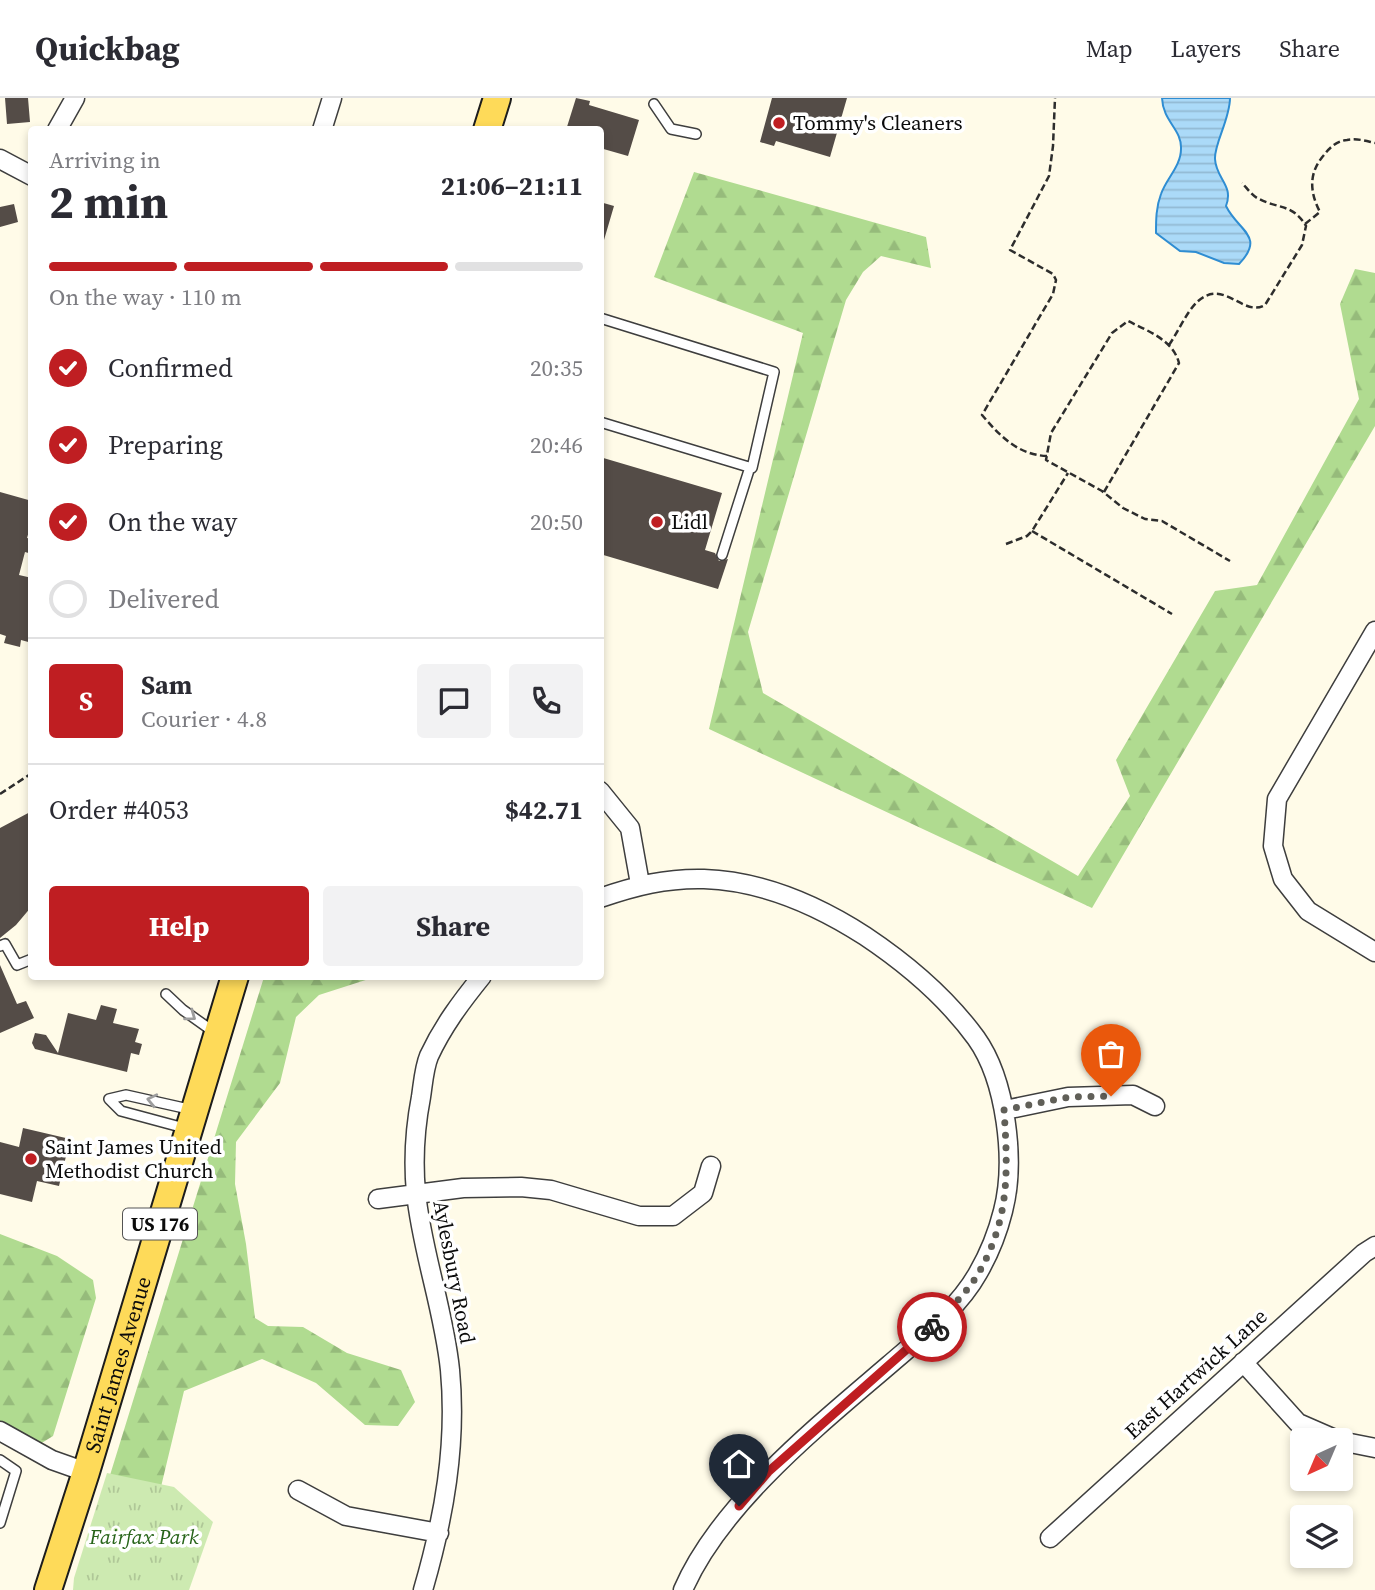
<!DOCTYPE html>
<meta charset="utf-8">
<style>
:root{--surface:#fff;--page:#f2f2f3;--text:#2b2b33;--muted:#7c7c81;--line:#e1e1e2;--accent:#bf1e22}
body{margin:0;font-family:"Source Serif 4",serif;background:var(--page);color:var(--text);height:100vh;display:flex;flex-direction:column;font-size:26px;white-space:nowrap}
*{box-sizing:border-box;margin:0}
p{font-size:23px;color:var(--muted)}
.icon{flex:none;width:38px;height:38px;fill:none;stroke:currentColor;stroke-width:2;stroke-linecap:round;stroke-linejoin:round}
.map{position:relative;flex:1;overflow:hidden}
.panel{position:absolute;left:28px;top:28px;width:576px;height:854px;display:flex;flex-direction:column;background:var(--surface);border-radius:7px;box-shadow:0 4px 10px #0003}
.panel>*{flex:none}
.needle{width:46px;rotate:224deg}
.fabs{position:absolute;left:1290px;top:1330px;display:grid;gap:14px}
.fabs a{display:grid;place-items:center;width:63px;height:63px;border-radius:7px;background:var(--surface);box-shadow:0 4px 10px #0003;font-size:35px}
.pin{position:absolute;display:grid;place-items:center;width:60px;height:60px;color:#fff;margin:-72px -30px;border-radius:50% 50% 50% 0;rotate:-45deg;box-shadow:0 0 7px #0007}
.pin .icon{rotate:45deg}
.courier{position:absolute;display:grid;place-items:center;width:70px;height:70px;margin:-35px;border:5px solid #bf1e22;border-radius:50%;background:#fff;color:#222;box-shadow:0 2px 9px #0007}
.headline em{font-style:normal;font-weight:700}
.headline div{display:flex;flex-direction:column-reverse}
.headline{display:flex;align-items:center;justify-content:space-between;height:119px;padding:0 21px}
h1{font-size:46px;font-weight:700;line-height:52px}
.bar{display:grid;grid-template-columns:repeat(4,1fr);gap:10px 7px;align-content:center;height:84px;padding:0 21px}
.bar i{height:9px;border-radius:5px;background:var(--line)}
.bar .on{background:var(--accent)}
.bar p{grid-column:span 4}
.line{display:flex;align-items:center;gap:18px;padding:0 21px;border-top:2px solid var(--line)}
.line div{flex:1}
.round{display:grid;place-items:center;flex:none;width:74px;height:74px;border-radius:7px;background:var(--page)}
ol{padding:0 21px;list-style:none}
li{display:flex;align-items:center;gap:21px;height:77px}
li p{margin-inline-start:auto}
li .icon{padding:7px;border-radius:50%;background:var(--accent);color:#fff;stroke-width:4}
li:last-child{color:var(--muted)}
li i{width:38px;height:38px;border:4px solid var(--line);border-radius:50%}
.primary-button{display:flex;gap:14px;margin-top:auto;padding:14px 21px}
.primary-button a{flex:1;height:80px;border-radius:7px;background:var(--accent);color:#fff;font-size:28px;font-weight:700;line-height:80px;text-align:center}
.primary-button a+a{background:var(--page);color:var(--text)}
header{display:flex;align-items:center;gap:42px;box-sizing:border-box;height:98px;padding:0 35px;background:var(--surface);border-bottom:2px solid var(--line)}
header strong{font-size:33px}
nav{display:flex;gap:38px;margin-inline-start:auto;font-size:24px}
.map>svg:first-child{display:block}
</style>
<header>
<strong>Quickbag</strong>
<nav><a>Map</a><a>Layers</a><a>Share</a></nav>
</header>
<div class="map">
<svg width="1375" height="1492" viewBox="0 0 1375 1492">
<defs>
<pattern id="forest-firs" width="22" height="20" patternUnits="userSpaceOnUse" patternTransform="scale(1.75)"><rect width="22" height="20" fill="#b0db90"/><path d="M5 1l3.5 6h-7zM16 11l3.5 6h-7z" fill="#96bb7b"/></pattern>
<pattern id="park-tufts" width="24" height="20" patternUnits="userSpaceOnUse" patternTransform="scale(1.75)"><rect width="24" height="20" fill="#cdeab1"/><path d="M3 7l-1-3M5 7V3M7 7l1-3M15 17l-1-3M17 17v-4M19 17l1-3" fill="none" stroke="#afc797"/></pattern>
<pattern id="water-rules" width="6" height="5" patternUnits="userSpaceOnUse" patternTransform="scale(1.75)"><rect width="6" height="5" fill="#abdaf8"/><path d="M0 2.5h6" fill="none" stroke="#92bad3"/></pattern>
</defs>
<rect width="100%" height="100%" fill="#fffbe8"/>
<path fill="url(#forest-firs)" d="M694,74L926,139L931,170L881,158L863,174L846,202L748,534L763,595L1078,778L1130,698L1116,662L1215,493L1257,487L1359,301L1340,206L1355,171L1375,175V328L1092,810L709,631L803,235L654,179Z
M264,879H375L319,897L296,919L280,985L236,1044L235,1086L246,1146L255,1220L268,1228L303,1229L347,1255L401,1272L415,1304L398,1328L365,1327L316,1285L262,1261L184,1293L160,1393L81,1471Z
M0,1136L57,1158L93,1182L96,1200L53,1338L40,1346L0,1323Z"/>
<path fill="url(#park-tufts)" d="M107,1375L174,1389L213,1424L189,1492H73L74,1480Z"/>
<path fill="url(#water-rules)" stroke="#2f8dd2" stroke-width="2" d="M1162,0H1230C1230,21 1214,46 1215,61C1216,81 1234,87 1226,108C1238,133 1266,138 1239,166L1224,165L1196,154L1180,153L1156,135C1156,122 1156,109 1161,96C1166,81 1181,68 1181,51C1182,31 1163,24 1162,0Z"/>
<path fill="#544c47" d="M5,0H28L30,24L7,26Z
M576,0L590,3L589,7L639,22L628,58L600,50V32H566Z
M772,0H847L830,59L776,43L774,48L760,44Z
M600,104L614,108L604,142H600Z
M14,106L18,124L0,129V109Z
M600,359L722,395L705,452L715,455L719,463L728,461L718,491L600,456Z
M0,394L32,403V423L27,440L32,441V456L25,454L19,477L32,480L28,502L32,503V545L21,542L20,549L4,545L6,538L0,536Z
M32,713V808L16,827L0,840V730Z
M0,867L17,906L26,903L34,920L0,935Z
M101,907L117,911L113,925L139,931L135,944L142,946L139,957L131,955L127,974L35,951L32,945L35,935L46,937L58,955L68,915L96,922Z
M23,1030L70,1041L59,1088L37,1083L32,1104L0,1096V1044L19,1049Z"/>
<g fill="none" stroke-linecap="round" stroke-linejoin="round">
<defs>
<path id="service" d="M654,6L671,31L696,36
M600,220L774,274L752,370L600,324
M722,457L750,369
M0,848L5,846L17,867L32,861
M166,896L183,912L214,934
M109,1001L126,997L193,1012
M109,1001L121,1013L188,1031
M0,1362L16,1373L0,1425"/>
<path id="minor" d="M57,32L75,0
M322,32L332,0
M0,61L32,78
M1375,533L1277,701L1273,748L1283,781L1308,813L1375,854
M600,693L630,730L640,786
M600,800C635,788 666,780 704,781C762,783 817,807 865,838C907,866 946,899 976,940C1006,982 1016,1063 1003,1113C998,1133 989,1156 978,1175C958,1211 920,1240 889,1267C819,1327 720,1406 683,1492
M1005,1012L1068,999L1133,997L1155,1008
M378,1101L463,1090L521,1089L551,1092L639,1118H673L703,1095L711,1068
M1243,1264L1298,1325L1337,1342
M0,1333L52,1362L86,1374
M1340,1343L1375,1350
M298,1392L346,1418L439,1435
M1050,1440L1364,1155L1375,1148
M423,1492C444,1420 457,1347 450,1272C444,1212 422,1154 416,1095C413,1063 415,1030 421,999C423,986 424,970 429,958C443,928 461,904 482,878"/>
<g id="primary">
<path d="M487,32L497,0"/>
<path id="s1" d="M48,1492L86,1374L235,878"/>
</g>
</defs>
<use href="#service" stroke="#3e3e3e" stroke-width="12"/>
<use href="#minor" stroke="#3e3e3e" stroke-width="21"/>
<use href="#primary" stroke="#1c1c1c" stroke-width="30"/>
<path stroke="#2d2d2d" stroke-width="2.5" stroke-dasharray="7 3.5" stroke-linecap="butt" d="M1305,126L1320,114C1309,93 1309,74 1324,57C1330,49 1337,43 1347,42C1357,40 1366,43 1375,45
M1169,247C1178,234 1186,215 1197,204C1224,179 1243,220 1265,207L1302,147L1306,128C1293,106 1279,111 1259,101C1252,98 1247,90 1242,85
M1047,358C1018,357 1000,338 982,317L1053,196L1056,182L1053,176L1010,152L1049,78L1053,48L1055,0
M1104,394L1179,265C1173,242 1148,233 1128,223L1112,235L1051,335L1046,362L1102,393L1123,410L1145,421L1162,423L1230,463
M1032,433L1172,516
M1006,446L1027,438L1032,433L1068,375
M0,696L32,675"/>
<use href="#service" stroke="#fff" stroke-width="9"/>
<use href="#minor" stroke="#fff" stroke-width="18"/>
<use href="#primary" stroke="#feda59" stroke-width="26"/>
</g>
<defs><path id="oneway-chevron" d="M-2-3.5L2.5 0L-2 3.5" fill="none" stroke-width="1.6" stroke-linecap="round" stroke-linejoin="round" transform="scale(1.75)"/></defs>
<g stroke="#9d9d9d">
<use href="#oneway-chevron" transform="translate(191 918) rotate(36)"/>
<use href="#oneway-chevron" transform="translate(152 1002) rotate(-167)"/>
</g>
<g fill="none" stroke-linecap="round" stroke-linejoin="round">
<path stroke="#605f58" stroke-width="7" stroke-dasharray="0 12.6" d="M932,1229C948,1212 966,1196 978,1176C1010,1121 1008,1073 1004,1012L1069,999L1111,998"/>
<path stroke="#bf1e22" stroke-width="9" d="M739,1408L768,1374L932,1229"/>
</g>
<g fill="#bf1e22" stroke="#fff" stroke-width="2.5">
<circle cx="779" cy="25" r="7"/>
<circle cx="657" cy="424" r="7"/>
<circle cx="31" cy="1061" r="7"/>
</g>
<g text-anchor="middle" stroke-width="7" stroke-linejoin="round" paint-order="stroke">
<rect fill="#fff" stroke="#545454" stroke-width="2" x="123" y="1110.5" width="74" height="31" rx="5"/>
<g font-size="19" font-weight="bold" fill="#0b0b0b">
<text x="160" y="1133">US 176</text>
</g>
<g font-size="21" fill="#0b0b0b" stroke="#fff" text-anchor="start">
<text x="793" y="32">Tommy's Cleaners</text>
<text x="671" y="431">Lidl</text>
<text x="45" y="1056">Saint James United<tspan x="45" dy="24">Methodist Church</tspan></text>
</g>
<g font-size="21" fill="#0b0b0b" stroke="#fff">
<text transform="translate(454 1174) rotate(79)" y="7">Aylesbury Road</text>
<text dy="7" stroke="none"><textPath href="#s1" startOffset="236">Saint James Avenue</textPath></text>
<text transform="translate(1196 1276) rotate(-42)" y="7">East Hartwick Lane</text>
</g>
<g font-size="21" font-style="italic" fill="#276419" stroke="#fff">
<text x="144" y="1446">Fairfax Park</text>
</g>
</g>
</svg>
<div class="fabs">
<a><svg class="needle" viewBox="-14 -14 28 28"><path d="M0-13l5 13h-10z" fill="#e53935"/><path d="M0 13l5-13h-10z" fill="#7c7c81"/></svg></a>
<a><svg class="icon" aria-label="layers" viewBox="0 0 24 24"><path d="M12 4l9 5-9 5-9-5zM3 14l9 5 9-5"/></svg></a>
</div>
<div class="pin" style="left:1111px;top:998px;background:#ea580c"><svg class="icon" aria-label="bag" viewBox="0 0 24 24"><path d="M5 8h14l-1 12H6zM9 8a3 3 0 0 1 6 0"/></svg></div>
<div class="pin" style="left:739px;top:1408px;background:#1f2937"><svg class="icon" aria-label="home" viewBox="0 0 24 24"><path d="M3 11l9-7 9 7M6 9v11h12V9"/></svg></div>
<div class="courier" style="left:932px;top:1229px"><svg class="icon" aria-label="bike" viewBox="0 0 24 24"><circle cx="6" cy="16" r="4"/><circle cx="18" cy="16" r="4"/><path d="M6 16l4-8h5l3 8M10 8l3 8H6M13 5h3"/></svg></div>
<section class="panel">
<div class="headline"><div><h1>2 min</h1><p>Arriving in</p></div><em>21:06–21:11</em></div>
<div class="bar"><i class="on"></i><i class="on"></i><i class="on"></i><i></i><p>On the way · 110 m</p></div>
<ol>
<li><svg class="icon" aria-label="check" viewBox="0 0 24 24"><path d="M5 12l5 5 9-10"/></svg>Confirmed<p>20:35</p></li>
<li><svg class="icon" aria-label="check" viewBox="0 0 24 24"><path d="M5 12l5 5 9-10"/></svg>Preparing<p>20:46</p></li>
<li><svg class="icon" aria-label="check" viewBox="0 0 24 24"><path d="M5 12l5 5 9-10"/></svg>On the way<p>20:50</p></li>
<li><i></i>Delivered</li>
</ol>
<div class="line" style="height:126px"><b class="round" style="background:var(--accent);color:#fff">S</b><div><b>Sam</b><p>Courier · 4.8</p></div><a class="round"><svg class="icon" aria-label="chat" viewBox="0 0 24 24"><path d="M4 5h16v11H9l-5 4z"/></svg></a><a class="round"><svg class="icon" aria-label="phone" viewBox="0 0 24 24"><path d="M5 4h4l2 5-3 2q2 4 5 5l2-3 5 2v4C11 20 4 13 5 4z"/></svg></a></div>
<div class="line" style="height:91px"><div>Order #4053</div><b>$42.71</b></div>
<div class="primary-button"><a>Help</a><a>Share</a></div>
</section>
</div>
